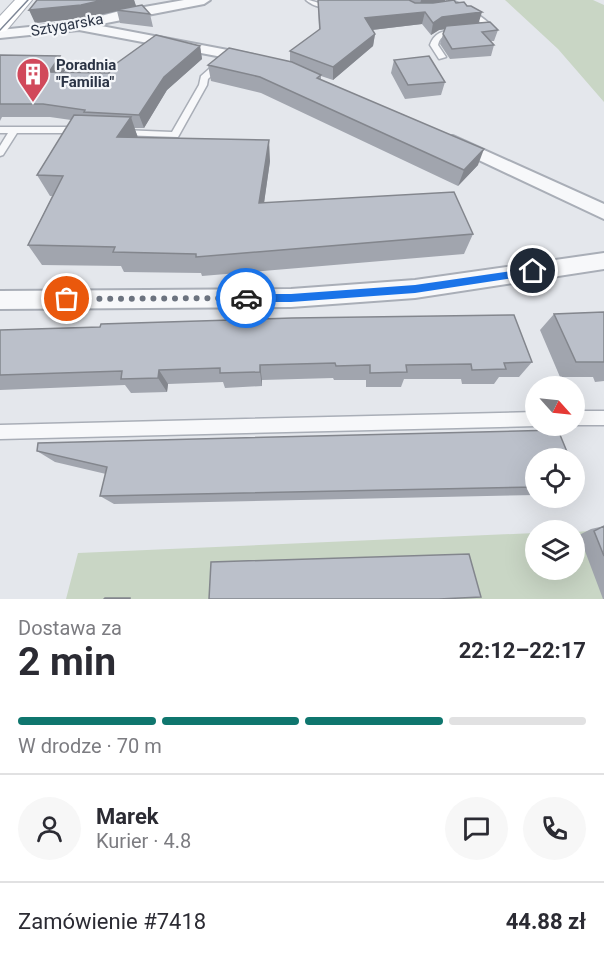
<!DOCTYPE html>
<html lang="pl">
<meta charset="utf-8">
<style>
:root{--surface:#fff;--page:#f7f7f7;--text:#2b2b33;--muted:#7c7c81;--line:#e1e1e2;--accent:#0f766e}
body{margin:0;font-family:Roboto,sans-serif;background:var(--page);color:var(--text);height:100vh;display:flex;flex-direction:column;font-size:22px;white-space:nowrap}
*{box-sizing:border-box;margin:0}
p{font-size:20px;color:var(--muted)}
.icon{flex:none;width:33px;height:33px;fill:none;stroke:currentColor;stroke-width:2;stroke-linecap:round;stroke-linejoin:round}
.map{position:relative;height:599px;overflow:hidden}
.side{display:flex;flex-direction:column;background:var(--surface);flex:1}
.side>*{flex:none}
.needle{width:39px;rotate:117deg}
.buttons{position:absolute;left:525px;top:376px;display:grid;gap:12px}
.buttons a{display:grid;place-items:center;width:60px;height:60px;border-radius:50%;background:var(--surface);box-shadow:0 6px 24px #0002;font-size:30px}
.pin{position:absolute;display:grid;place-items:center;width:51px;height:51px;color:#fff;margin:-26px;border:3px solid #fff;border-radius:50%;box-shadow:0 2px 6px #0007}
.courier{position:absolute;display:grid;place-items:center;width:60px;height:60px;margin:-30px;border:4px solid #1a73e8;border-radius:50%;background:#fff;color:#222;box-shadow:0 2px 8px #0007}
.summary em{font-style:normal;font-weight:700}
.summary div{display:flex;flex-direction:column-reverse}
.summary{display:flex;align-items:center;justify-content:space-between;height:102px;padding:0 18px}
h1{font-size:39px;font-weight:700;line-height:45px}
.bar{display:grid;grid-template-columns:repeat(4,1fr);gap:9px 6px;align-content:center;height:72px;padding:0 18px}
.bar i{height:8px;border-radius:4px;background:var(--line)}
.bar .current{background:var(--accent)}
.bar p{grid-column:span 4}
.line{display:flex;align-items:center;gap:15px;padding:0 18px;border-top:2px solid var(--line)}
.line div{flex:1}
.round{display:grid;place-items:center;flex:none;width:63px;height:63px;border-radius:32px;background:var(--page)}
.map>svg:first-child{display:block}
</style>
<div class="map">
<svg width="604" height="599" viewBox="0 0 604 599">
<rect width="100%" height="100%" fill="#e4e7ec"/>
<path fill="#c9d6c5" d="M505,0H593L604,5V102L558,49Z
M604,530V599H66L78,553L535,533L536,570H574L575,532Z"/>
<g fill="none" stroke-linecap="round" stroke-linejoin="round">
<defs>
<path id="lane" d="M306,0C312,0 314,2 319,3C325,5 331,2 336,5C326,10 314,7 306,0Z
M447,0C459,0 486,19 494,28L483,30V28L486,27L483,24Z
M458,29L460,30V32C450,35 441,33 438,45L446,57L439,59L430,45C435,31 445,31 458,29Z
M218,61L225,63L208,79L207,85L178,137L118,135V131L121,130L172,132L199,85L201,76Z
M0,127H80L84,130L80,133H17L3,155L0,156V146L8,133H0Z
M574,411H604V425H574Z
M536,412V426L0,439V425Z"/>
<path id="street" d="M184,0H210L204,4L96,25L254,55L261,59L259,62L254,63L79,30L0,38V30L78,22L116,12Z
M453,136L604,204V219L447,145L445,141L447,137Z
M604,253V269L415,298L291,307L0,309V291L291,289L415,280Z"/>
<path id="secondary" d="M15,0H32L6,31L0,32V16Z"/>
</defs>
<use href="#lane" stroke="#a9aeb7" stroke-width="3"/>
<use href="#street" stroke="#a9aeb7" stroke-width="4"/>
<use href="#secondary" stroke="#a9aeb7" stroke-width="2"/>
<use href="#lane" fill="#f7f8fa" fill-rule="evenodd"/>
<use href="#street" fill="#f7f8fa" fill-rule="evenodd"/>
<use href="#secondary" fill="#fff" fill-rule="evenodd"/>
<path stroke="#7d8696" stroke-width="1.5" d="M0,30L28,0"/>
</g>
<path fill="#a1a5ae" d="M37,0H134L136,6L150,14L153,27L120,23L117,11L86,18L35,23Z
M318,0H445V1L479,23L498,30L494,41H491L494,45L491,56L450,59L440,44L443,34L445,29L439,30L431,35L422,24L372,30L375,34L373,46L333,80L321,76V80L478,165L458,186L261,93L211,81L208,65L290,62V51L319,30Z
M200,46L202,59L167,90L144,128H134L138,137L270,161L264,203L473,234L464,254L202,276L201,273L124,272L121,266L42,265L28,245L52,196H50L37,175L71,120L50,117H2L0,121V55L60,56L66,69L63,72L109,73Z
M394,60L445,82L441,95L405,99L391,73Z
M604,312V381L595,382L593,377H560L540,330L554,314Z
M0,330L532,362L519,377H499L494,384H462L461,379H404L401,387H366V380H334L333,378L262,380V386L225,388L223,382L168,384L167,392L131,393L125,385L0,390Z
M37,451L536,459V495L114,504L100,496L106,474L55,462Z
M604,526V599H603L579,535L591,529Z"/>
<path fill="#83868d" d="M103,0H134L136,6L116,10L117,11L86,18L35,23L29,10Z
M421,0H445L444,5L419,8Z
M425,12L422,24L363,31L365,18Z
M482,12L478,25L439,30L431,35L433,23L442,17Z
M375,34L373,46L333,80V67Z
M200,46L202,59L167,90L144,128L139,115L164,77Z
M60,56L66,69L55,85L49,72Z
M131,117L138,138L117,137Z
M269,140L270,161L261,224L259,203Z
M484,149L478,165L458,186L464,170Z
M260,365L262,380V386L260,372Z
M159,370L168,384L167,392L158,378Z"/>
<path fill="#bbc0ca" stroke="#83868d" stroke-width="1.5" d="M37,0H103L81,5L29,10Z
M318,0H409L415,3H433L454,0L456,3L464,2L467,6H471L482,12L442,17L433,23L425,12L365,18L375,34L333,67L290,51L320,29Z
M142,5L150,14L116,10Z
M490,22L498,30L482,32L494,45L452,49L443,34L446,26Z
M156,35L200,46L164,77L139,115L84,112L85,110L43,104H0V55L60,56L49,72L109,73L117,63Z
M229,48L292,62L321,75L317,78L484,149L464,170L260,77L208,65Z
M429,56L445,82L408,85L394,60Z
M74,115L131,117L117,137L269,140L259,203L454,192L473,234L196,257V254L113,252L115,247L28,245L63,176L37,175Z
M604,312V362H576L554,314Z
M514,315L532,362L504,363L506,369L472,370L471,364L406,365L407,372L370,373V365L336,366L335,363L260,365V372L220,373V368L159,370L158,378L121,379L122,371L0,375V330L100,327L101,324L292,318Z
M558,430L570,459H536V487L100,496L107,467L37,451L38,443Z
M574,472L580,486H574Z
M604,526V556L594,531Z
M469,554L481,597L439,599H209L211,562Z
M105,598H130V599H104Z"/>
<path fill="#1a73e8" d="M533,268L538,271L533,275L415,293L291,302H246L241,298L246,294H291L415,285Z"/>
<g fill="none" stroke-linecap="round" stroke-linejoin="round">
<path stroke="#6c737f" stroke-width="6" stroke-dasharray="0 10.8" d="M67,299L246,298"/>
</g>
<defs>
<symbol id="building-pin" viewBox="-11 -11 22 30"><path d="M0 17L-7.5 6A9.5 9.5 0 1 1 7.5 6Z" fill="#d1495b" stroke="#f4f6f9"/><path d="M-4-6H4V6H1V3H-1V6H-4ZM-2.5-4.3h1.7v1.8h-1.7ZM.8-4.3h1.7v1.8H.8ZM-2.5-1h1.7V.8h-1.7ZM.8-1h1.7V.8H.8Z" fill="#fff"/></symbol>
</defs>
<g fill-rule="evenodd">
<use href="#building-pin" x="14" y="55" width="38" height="52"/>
</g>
<g text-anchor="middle" stroke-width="4.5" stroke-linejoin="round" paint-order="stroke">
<g font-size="15" fill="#2b3445" stroke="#f4f6f9">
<text transform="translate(67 25) rotate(-10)" y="5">Sztygarska</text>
</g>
<g font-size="15" font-weight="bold" fill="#2b3445" stroke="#f4f6f9" text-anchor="start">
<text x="56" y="70">Poradnia<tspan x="56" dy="17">"Familia"</tspan></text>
</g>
</g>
</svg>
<div class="buttons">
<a><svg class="needle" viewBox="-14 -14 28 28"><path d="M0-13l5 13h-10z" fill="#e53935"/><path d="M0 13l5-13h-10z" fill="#7c7c81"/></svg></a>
<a><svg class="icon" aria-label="locate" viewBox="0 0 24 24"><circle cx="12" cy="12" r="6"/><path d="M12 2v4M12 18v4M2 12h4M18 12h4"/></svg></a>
<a><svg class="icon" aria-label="layers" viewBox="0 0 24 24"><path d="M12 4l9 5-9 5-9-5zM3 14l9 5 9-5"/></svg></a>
</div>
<div class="pin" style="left:67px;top:299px;background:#ea580c"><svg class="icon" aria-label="bag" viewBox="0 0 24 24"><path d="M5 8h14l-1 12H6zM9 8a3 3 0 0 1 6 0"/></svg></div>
<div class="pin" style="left:533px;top:271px;background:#1f2937"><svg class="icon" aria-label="home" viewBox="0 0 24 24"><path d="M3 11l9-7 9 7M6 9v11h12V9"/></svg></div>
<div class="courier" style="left:246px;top:298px"><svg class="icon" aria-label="car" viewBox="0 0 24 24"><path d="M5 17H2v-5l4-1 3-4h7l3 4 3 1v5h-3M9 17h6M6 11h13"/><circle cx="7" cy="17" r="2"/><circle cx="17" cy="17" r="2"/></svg></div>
</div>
<section class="side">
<div class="summary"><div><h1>2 min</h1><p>Dostawa za</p></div><em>22:12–22:17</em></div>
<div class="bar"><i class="current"></i><i class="current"></i><i class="current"></i><i></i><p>W drodze · 70 m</p></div>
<div class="line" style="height:108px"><a class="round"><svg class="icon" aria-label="person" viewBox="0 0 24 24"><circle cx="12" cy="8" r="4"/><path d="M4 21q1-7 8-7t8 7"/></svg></a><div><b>Marek</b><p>Kurier · 4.8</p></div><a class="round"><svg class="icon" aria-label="chat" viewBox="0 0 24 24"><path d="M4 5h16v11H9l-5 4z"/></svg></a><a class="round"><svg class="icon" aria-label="phone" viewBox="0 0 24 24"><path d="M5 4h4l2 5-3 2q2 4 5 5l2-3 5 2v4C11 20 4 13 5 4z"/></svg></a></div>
<div class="line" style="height:78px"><div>Zamówienie #7418</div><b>44.88 zł</b></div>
</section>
